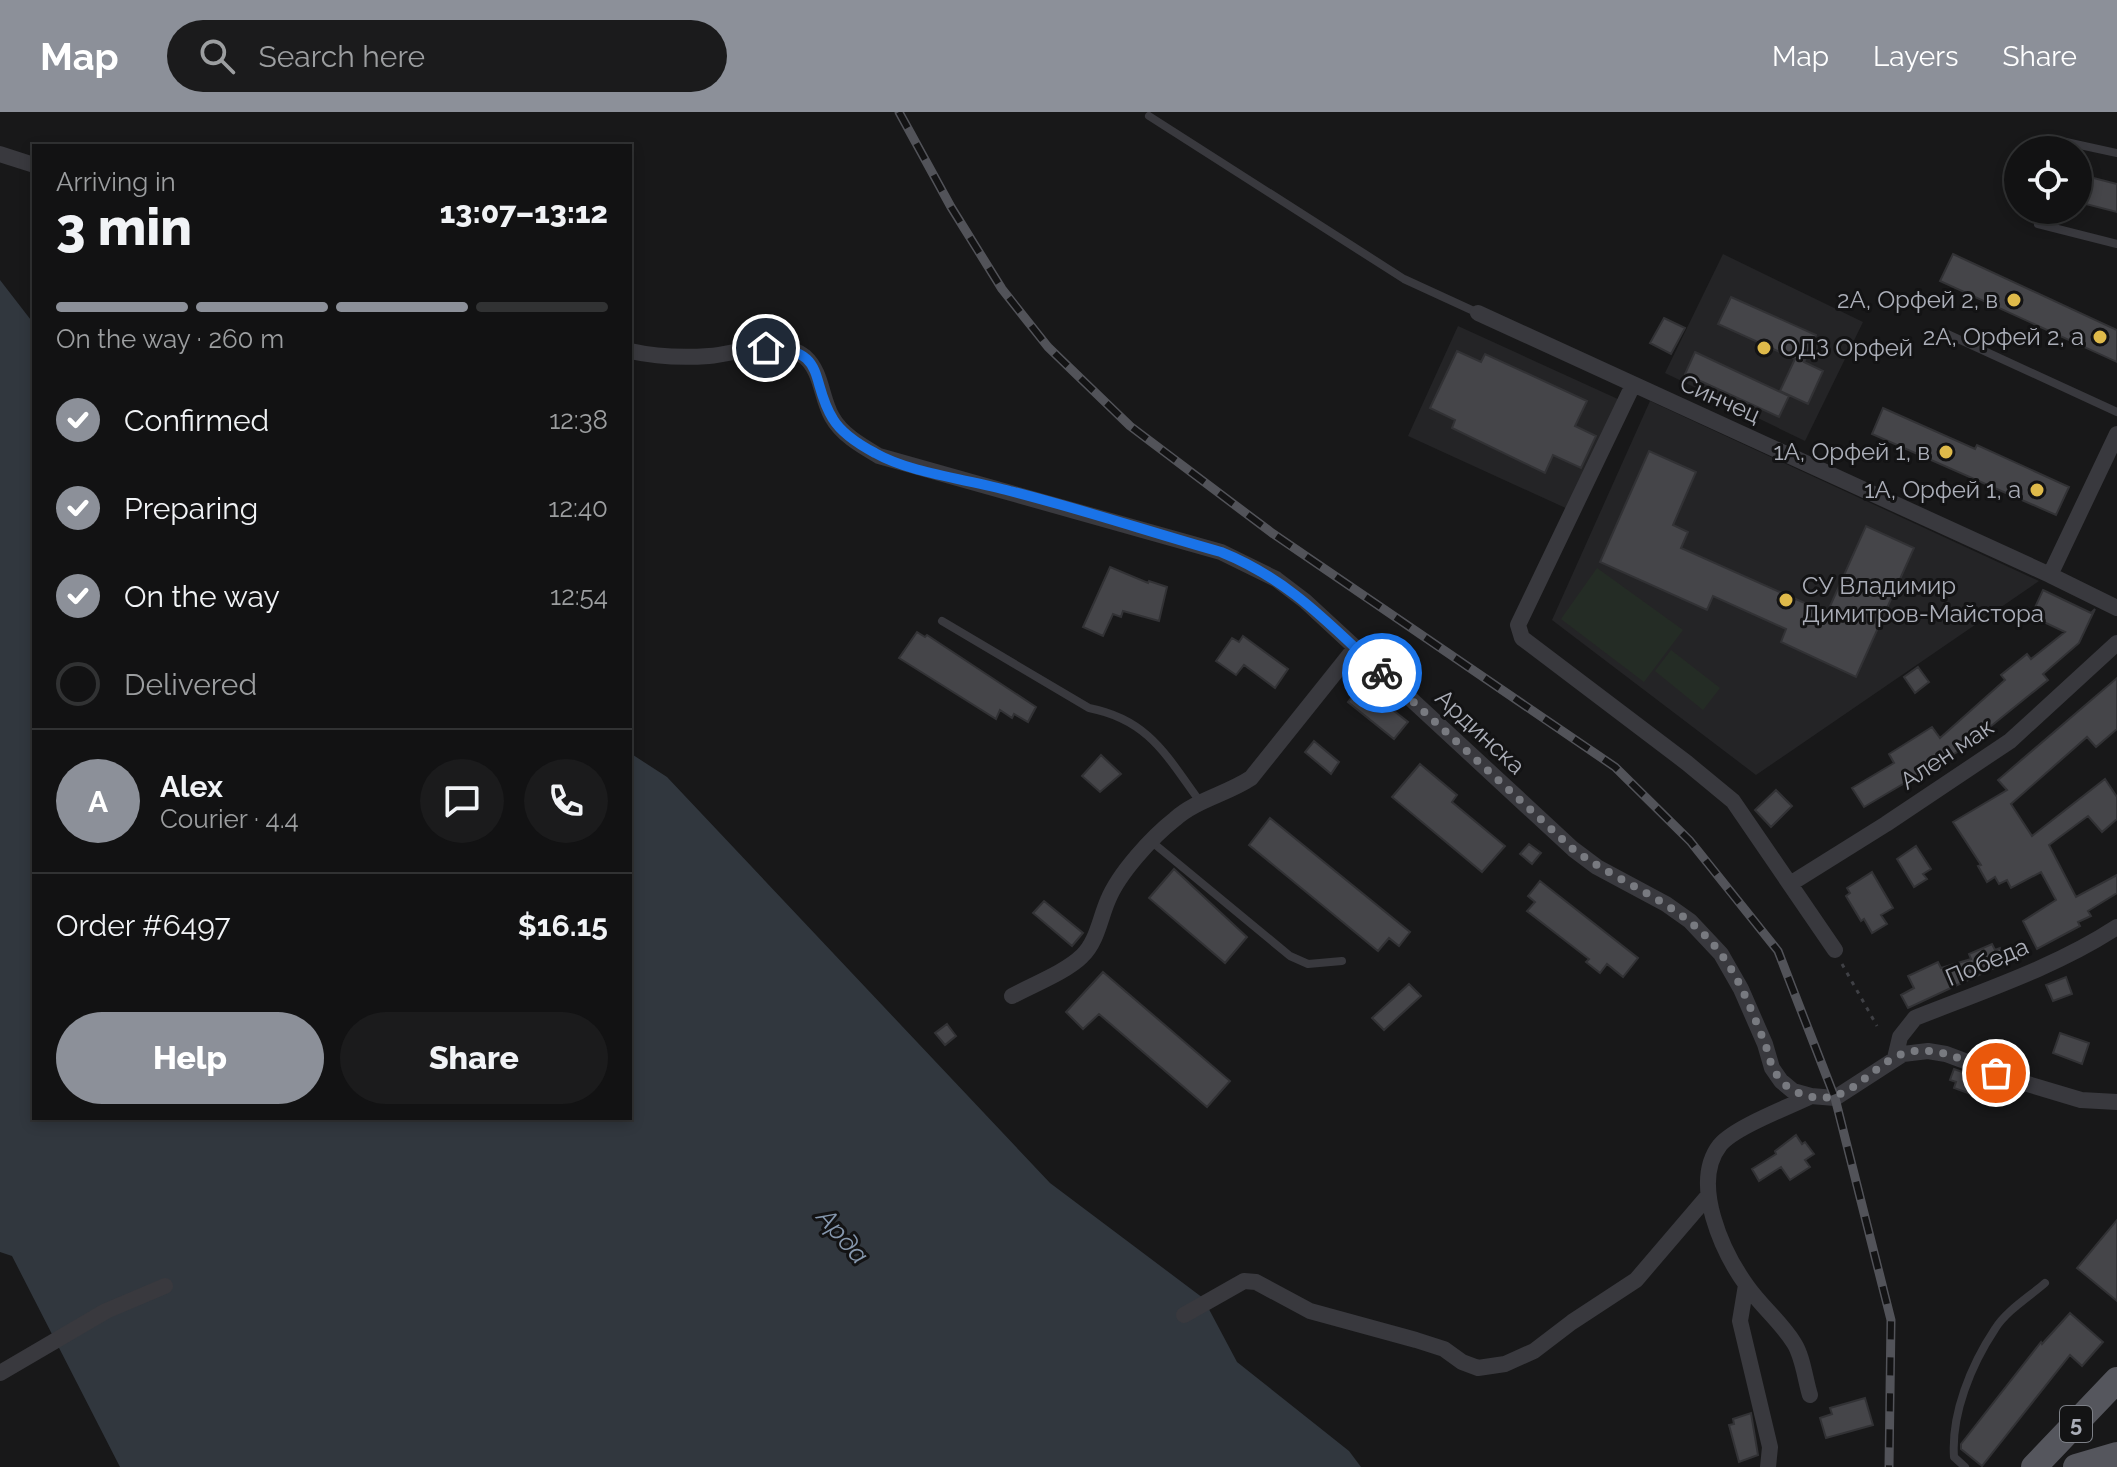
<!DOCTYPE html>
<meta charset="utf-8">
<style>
:root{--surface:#121213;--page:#1b1b1c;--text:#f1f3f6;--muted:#9c9ea0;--line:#313233;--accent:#8c9099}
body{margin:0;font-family:Raleway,sans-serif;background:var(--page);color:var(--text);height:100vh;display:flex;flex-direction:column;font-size:30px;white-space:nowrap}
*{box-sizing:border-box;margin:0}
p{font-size:26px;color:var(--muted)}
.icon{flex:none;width:44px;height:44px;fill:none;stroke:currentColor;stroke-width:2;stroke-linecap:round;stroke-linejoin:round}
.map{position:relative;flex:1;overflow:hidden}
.panel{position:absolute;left:32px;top:32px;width:600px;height:976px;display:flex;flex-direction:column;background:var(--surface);border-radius:0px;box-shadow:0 4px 12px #0003,0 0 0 2px var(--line)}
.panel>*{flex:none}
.fabs{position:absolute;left:2004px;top:24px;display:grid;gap:16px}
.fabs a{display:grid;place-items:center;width:88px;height:88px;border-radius:50%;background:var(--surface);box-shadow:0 4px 12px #0003,0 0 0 2px var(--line);font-size:40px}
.pin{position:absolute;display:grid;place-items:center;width:68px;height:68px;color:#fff;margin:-34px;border:4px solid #fff;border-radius:50%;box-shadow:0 2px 8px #0007}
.courier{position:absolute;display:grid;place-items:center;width:80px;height:80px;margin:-40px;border:6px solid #1a73e8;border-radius:50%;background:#fff;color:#222;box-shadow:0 2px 10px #0007}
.overview em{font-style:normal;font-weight:800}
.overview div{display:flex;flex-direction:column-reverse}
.overview{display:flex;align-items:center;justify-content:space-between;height:136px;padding:0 24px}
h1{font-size:52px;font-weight:800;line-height:60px}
.bar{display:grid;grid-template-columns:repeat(4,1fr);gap:12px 8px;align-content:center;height:96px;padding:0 24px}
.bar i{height:10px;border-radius:6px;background:var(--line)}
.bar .active{background:var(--accent)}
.bar p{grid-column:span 4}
.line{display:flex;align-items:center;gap:20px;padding:0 24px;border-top:2px solid var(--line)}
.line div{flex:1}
.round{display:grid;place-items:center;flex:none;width:84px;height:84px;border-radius:42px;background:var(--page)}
ol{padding:0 24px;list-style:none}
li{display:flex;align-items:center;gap:24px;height:88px}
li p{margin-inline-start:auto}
li .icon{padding:8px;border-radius:50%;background:var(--accent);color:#fff;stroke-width:4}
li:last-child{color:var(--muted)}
li i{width:44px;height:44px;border:4px solid var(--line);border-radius:50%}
.cta{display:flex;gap:16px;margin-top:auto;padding:16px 24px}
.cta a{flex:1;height:92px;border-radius:48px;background:var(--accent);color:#fff;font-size:32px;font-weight:800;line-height:92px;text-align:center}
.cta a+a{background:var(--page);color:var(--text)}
header{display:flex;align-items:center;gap:48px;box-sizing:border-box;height:112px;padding:0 40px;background:var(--accent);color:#fff}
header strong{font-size:38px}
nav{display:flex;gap:44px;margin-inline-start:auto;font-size:28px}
.search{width:560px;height:72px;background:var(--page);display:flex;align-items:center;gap:20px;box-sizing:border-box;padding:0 28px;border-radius:44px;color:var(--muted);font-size:30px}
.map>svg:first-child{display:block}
</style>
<header>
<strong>Map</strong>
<div class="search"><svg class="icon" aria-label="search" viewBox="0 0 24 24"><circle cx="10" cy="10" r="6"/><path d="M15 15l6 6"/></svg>Search here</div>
<nav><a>Map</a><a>Layers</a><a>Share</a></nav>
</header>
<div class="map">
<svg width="2117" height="1355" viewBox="0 0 2117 1355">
<rect width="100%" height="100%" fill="#181819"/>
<path fill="#242426" d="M1723,142L1863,210L1805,329L1665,261Z
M1458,214L1620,288L1570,398L1408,324Z
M1650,289L2039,469L1756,663L1552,508Z"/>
<path fill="#242c25" d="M1597,456L1683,518L1644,570L1561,507Z
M1671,538L1720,576L1703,598L1655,559Z"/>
<path fill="#31373e" d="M0,168L34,212V1006H630V641L667,665L1050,1071L1203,1186L1237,1250L1349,1339L1361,1355H120L12,1144L0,1140Z"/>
<path fill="#454549" stroke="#323235" stroke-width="2" d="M2078,62L2117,72V100L2078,90Z
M1953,142L2117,218V250L1940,169Z
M1731,185L1816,223L1804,250L1823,259L1808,292L1780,279L1795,247L1718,212Z
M1664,206L1685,216L1671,242L1650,231Z
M1457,239L1481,250L1485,242L1587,289L1575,314L1596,324L1581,356L1553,343L1545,361L1452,316L1455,308L1430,296Z
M1695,240L1789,284L1779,305L1685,262Z
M1883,296L1975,337L1977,333L2069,375L2056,403L1872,322Z
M1649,339L1696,360L1673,413L1688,420L1681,436L1827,501L1866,414L1914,436L1856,565L1781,530L1786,517L1713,484L1707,498L1600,450Z
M1110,455L1148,471L1149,469L1167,475L1159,509L1123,499L1121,505L1113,502L1103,524L1083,515Z
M2043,478L2091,501L2095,497L2079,531L2043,562L2048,568L1964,636L1864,695L1852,676L1894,651L1889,642L1932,615L1940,626L2005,568L2001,563L2027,542L2031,547L2065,520L2031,504Z
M917,520L925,525L927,523L1036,595L1028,610L1014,602L1012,606L1000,598L996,607L899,546Z
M1243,524L1288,557L1275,576L1244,553L1236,563L1216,549L1232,526L1239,530Z
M1918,555L1929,570L1915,581L1904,565Z
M2117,566V617L2096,635L2087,625L2011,692L2032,724L2105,667L2117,685V707L2102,720L2088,704L2049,733L2076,785L2117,763V781L2088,799L2091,804L2078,810L2080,814L2037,837L2023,809L2056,788L2041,760L2011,776L2007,768L1999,772L1995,765L1987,770L1978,754L1981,753L1953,710L2007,678L1998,668Z
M1358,577L1367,583L1374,577L1386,588L1384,591L1408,610L1394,627L1348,590Z
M1314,629L1339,650L1331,662L1305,640Z
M1101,643L1121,662L1100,680L1082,664Z
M1420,652L1457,683L1452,690L1505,734L1482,760L1392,685Z
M1776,678L1792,694L1771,715L1755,698Z
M1270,706L1410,820L1399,834L1389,826L1378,839L1249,733Z
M1529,732L1541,741L1532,752L1520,742Z
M1916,734L1931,757L1923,762L1927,767L1914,775L1897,747Z
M1174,757L1247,825L1225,851L1149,786Z
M1872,760L1893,796L1881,803L1887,812L1872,821L1864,807L1861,809L1846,784L1850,781L1847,776Z
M1540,769L1638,846L1623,865L1607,852L1600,861L1586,850L1589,847L1527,799L1535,790L1528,784Z
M1044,789L1083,821L1072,834L1033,801Z
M1992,832L1995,838L2000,836L2007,850L1908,896L1901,883L1914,876L1908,864L1938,850L1941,856L1971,847L1969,842Z
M1103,860L1230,969L1207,995L1099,902L1083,917L1066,900Z
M2066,865L2072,882L2053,889L2046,873Z
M1409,872L1421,884L1384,918L1372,906Z
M947,912L956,924L945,933L935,921Z
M2060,921L2089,931L2082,952L2053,941Z
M1954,957L1982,967L1976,984L1954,976L1956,970L1950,968Z
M1796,1023L1802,1032L1805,1030L1814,1042L1805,1048L1810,1055L1790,1068L1781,1055L1759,1069L1752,1057L1776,1042L1775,1039Z
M2117,1108V1189L2077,1156Z
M2070,1201L2103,1230L2082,1254L2070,1243L1982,1354L1961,1337V1332L2041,1230L2042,1232Z
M1865,1286L1873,1313L1826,1326L1820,1306L1832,1302L1830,1296Z
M1751,1301L1758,1343L1739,1350L1729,1313L1734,1312L1733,1307Z"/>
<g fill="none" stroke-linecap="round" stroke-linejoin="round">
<path stroke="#3f4045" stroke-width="3" stroke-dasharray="4 6" stroke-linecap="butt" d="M1842,852L1877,914"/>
<path stroke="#39393e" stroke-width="8" d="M1149,4L1404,167L1478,201
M2066,30L2117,41
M2038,112L2117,132
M1943,220L2117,300
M942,509L1089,596C1150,608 1167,645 1201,691
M1152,730L1290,844L1308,852L1342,849
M1965,1355L1954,1345C1951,1302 1971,1253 1995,1217C2006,1199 2029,1185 2045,1171"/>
<path stroke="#39393e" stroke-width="16" d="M0,42L34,53
M1478,201L2050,463L2117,496
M630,239C657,245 682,246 709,244C737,242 780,224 805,245C822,260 821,286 832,305C842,323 862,334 879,344L1221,440L1276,467L1305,489L1573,737L1597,755L1666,792L1690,809L1721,842L1741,877L1765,932L1772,956L1781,969L1793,979L1811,984L1835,986L1903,942L1928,939L1946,942L2021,970L2081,988L2117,990
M1633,273L1518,513L1522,526L1687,651L1733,689L1835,838
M2050,463L2117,322
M1790,772L1886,712L2010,629L2117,531
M1012,884C1032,873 1066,860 1082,844C1097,830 1100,806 1108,788C1119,761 1152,725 1175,707C1196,688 1227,682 1251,666L1355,536
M1895,946L1900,925L1915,906C1983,879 2056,855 2117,815
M1746,1173L1740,1209L1770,1335L1768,1355
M1184,1203L1244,1169L1256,1170L1310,1199L1416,1228L1444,1237L1462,1250L1478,1256L1505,1252L1534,1239L1572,1210L1636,1168L1707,1085
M0,1261L106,1199L165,1174
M1810,1283C1805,1267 1803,1245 1794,1231C1781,1210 1761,1194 1747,1174C1723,1141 1690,1071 1720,1033C1735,1015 1789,995 1811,984"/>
<path stroke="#55565d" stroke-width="26" d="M2034,1355L2117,1268
M2076,1355L2117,1343"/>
<defs>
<path id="rail" d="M899,0L951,95L1002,177L1048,235L1130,314L1272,421L1615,655L1690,729L1778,839L1835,986L1891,1208L1889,1355"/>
</defs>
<use href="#rail" stroke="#525359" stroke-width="9"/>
<use href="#rail" stroke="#131314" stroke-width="6" stroke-dasharray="18" stroke-linecap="butt"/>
</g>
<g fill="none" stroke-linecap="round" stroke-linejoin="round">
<path stroke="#787a80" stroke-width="8" stroke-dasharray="0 14.4" d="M1382,561L1573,737C1621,773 1684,791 1721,842C1740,867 1752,900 1764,929C1768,938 1769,949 1774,958C1778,966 1786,975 1794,979C1850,1006 1870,945 1914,939C1943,936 1970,951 1996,961"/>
<path stroke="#1a73e8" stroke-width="10" d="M766,236C829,237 809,269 833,307C842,322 860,333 875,341C912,362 968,367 1010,379C1081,397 1150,420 1221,440C1290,468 1329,512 1382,561"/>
</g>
<g fill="#dfba4a" stroke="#131314" stroke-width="3">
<circle cx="2014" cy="188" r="8"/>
<circle cx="2100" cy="225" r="8"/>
<circle cx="1764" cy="236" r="8"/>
<circle cx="1946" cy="340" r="8"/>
<circle cx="2037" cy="378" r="8"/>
<circle cx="1786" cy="488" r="8"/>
</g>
<g text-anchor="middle" stroke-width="6" stroke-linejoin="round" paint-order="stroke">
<rect fill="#131314" stroke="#7d8087" stroke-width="2" x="2060" y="1294" width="32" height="36" rx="6"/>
<g font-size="22" font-weight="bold" fill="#abaeb8">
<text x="2076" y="1320">5</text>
</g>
<g font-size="24" fill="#abaeb8" stroke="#131314" text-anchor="end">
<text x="1998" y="196">2А, Орфей 2, в</text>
<text x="2084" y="233">2А, Орфей 2, а</text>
<text x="1780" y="244" text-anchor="start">ОДЗ Орфей</text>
<text x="1930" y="348">1А, Орфей 1, в</text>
<text x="2021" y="386">1А, Орфей 1, а</text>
<text x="1802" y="482" text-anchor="start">СУ Владимир<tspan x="1802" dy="28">Димитров-Майстора</tspan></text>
</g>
<g font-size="24" fill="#abaeb8" stroke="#131314">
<text transform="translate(1720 287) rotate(24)" y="8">Синчец</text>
<text transform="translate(1480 620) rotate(43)" y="8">Ардинска</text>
<text transform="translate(1947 642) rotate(-34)" y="8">Ален мак</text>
<text transform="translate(1987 850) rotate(-23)" y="8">Победа</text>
</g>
<g font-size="26" font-style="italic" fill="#8698af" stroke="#131314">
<text transform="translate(843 1124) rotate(49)" y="9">Арда</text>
</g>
</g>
</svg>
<div class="fabs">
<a><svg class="icon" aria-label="locate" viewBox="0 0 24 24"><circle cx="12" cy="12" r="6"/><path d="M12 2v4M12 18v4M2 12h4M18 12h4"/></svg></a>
</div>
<div class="pin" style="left:1996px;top:961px;background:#ea580c"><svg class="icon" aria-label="bag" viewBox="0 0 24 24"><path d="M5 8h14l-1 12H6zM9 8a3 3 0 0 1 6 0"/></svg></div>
<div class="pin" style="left:766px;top:236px;background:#1f2937"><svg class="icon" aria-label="home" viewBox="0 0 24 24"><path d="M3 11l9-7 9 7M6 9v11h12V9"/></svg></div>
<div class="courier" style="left:1382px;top:561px"><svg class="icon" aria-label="bike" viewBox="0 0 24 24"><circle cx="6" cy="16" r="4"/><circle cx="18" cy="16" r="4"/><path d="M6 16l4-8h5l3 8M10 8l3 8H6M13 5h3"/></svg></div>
<section class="panel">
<div class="overview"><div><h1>3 min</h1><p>Arriving in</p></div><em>13:07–13:12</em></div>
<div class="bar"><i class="active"></i><i class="active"></i><i class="active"></i><i></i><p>On the way · 260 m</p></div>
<ol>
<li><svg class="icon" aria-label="check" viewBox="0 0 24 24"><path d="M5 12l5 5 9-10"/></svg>Confirmed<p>12:38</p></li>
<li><svg class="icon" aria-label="check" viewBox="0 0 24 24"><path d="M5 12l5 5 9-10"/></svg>Preparing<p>12:40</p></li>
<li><svg class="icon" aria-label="check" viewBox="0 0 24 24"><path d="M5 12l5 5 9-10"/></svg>On the way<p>12:54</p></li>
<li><i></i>Delivered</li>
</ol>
<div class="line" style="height:144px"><b class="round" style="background:var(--accent);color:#fff">A</b><div><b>Alex</b><p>Courier · 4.4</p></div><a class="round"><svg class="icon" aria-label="chat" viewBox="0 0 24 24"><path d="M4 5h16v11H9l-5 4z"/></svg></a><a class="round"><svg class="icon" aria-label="phone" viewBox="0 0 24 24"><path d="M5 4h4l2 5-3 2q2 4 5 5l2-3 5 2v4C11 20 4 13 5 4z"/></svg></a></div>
<div class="line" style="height:104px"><div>Order #6497</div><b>$16.15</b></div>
<div class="cta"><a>Help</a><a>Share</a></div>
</section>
</div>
